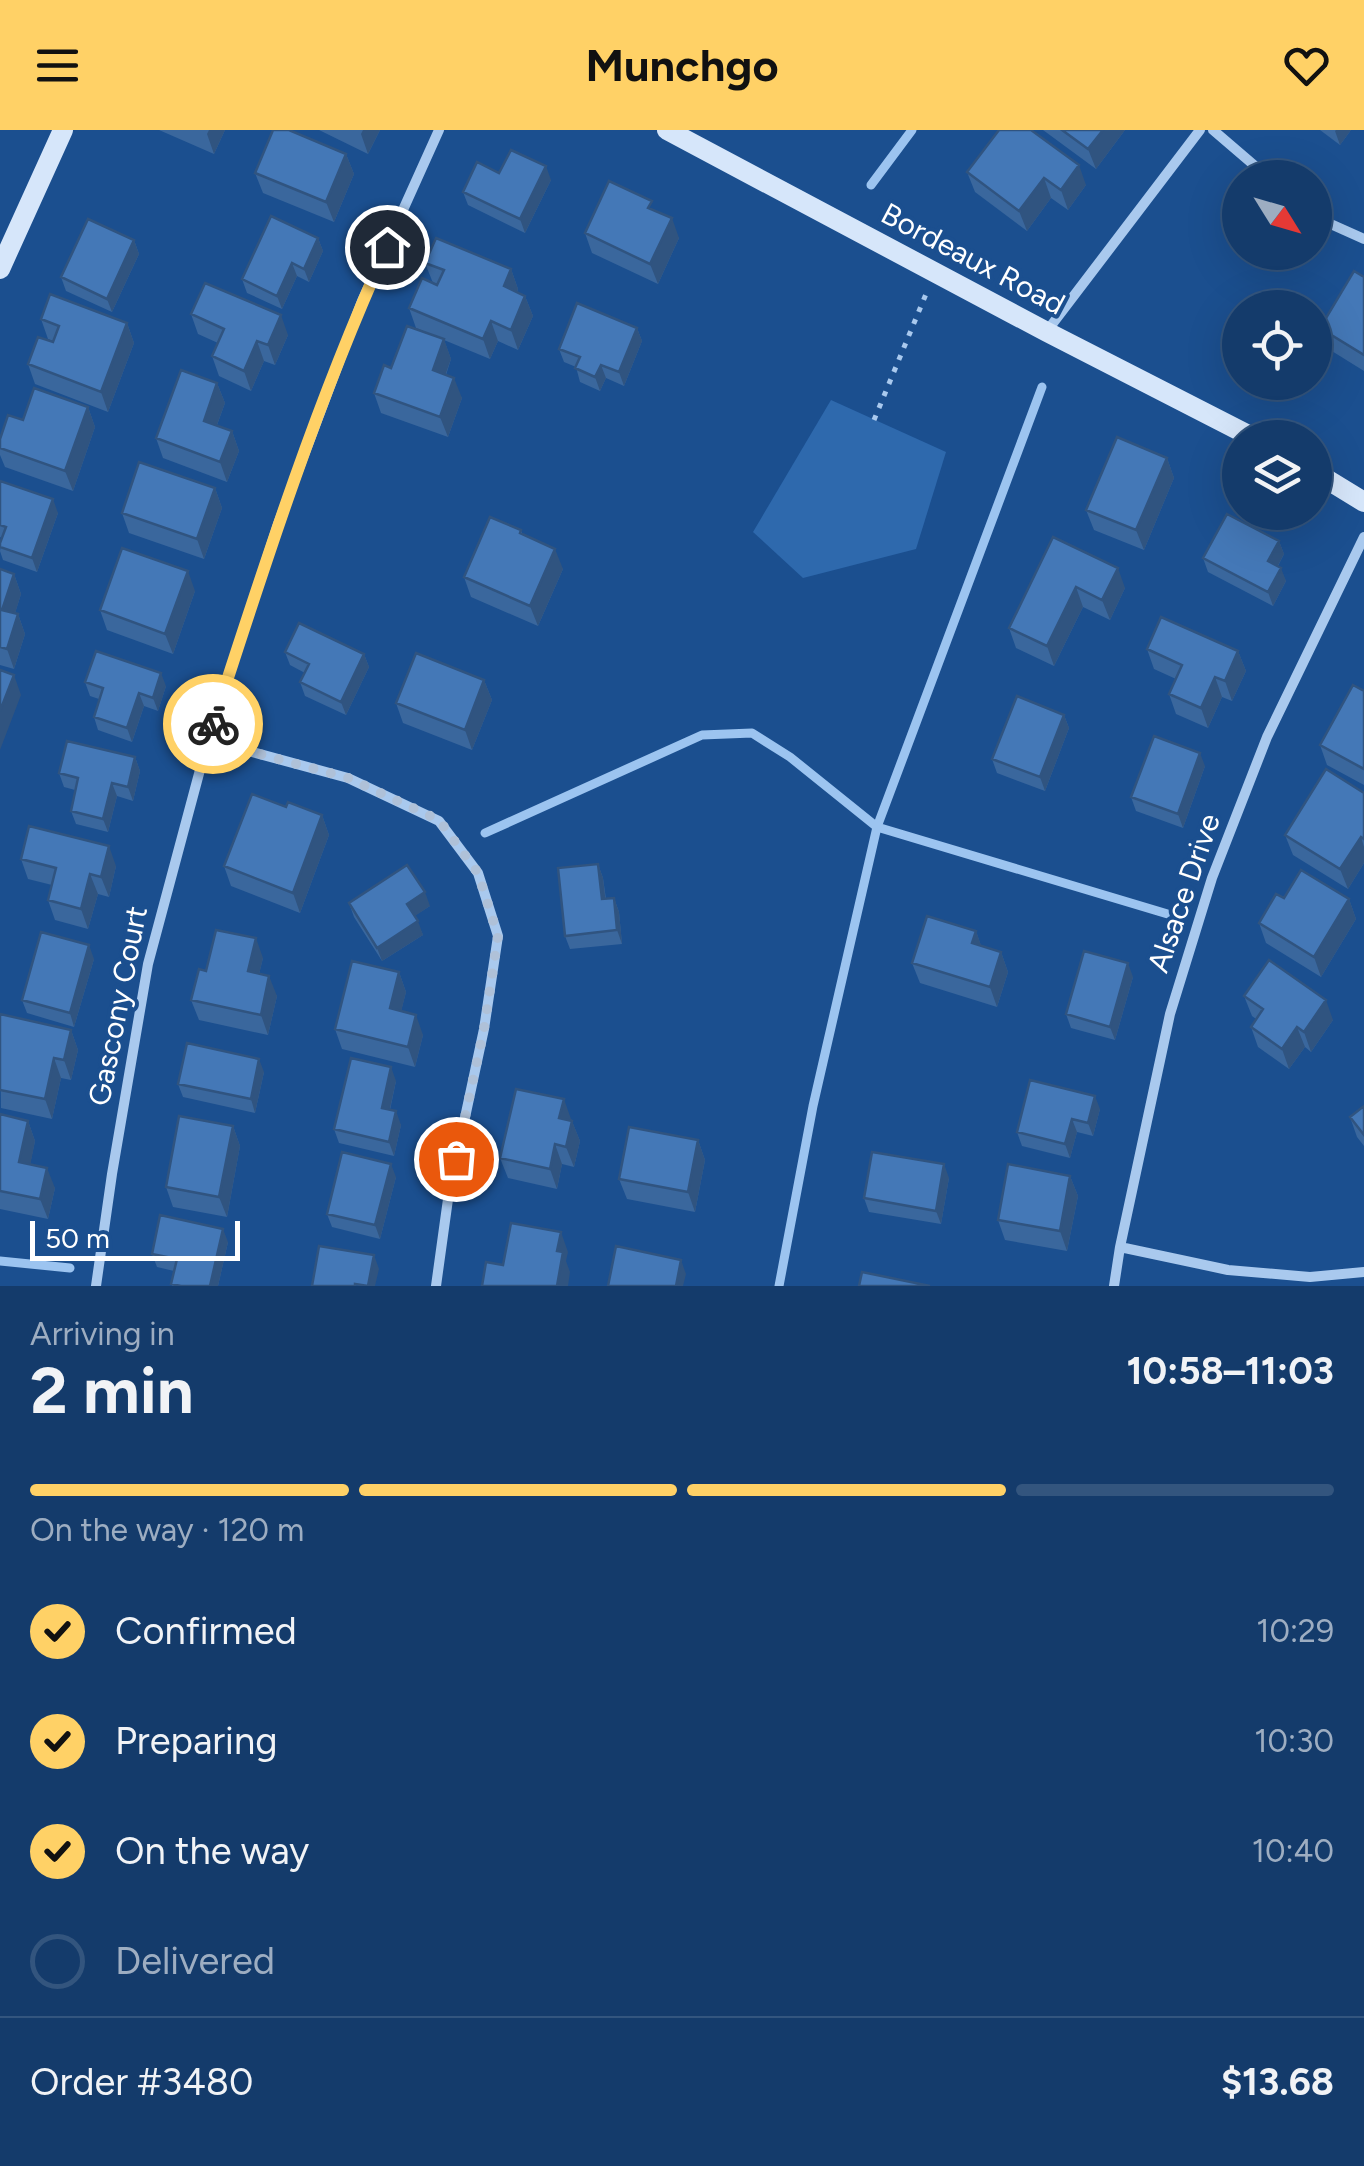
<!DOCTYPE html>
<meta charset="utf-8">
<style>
:root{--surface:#143b6b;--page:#1d4271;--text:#f1f3f6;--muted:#9dadc1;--line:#33557e;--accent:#ffd166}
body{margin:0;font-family:Figtree,sans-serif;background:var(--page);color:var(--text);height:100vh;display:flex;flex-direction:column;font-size:38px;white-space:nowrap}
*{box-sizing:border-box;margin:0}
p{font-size:32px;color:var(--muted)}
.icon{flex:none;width:55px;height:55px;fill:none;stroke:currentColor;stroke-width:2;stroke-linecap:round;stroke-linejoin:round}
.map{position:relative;height:1156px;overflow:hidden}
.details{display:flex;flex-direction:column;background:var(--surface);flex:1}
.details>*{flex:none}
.needle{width:65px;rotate:127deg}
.controls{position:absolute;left:1222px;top:30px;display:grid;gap:20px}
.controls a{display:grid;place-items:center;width:110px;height:110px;border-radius:50%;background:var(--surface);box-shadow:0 10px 40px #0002,0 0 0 2px var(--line);font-size:50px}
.scale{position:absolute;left:30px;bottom:25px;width:210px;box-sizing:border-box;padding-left:10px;border:5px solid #fff;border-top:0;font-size:28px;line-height:35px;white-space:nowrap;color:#fff;-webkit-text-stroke:8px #1b4f8f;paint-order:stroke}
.pin{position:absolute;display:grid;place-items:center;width:85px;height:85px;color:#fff;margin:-42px;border:5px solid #fff;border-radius:50%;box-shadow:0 2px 10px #0007}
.courier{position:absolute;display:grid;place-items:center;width:100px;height:100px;margin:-50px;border:8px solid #ffd166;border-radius:50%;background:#fff;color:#222;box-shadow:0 2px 12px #0007}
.summary em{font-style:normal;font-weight:700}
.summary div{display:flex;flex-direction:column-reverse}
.summary{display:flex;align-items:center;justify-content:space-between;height:170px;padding:0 30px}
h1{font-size:65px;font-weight:700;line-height:75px}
.bar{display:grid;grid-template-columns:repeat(4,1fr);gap:15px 10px;align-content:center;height:120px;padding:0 30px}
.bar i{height:12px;border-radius:8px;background:var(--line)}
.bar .active{background:var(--accent)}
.bar p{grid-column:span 4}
.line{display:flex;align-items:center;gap:25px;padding:0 30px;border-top:2px solid var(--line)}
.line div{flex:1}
ol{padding:0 30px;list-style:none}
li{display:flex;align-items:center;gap:30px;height:110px}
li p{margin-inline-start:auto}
li .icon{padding:10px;border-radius:50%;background:var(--accent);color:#111;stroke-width:4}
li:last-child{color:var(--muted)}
li i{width:55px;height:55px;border:5px solid var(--line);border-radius:50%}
header{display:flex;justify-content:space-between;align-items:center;height:130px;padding:0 30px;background:var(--accent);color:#111;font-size:45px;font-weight:700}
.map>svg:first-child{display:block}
</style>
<header><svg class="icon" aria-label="menu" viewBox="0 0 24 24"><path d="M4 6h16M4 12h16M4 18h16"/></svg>Munchgo<svg class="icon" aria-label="heart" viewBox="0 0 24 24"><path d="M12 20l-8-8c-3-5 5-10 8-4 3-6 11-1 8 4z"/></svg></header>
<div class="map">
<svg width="1364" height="1156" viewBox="0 0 1364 1156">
<rect width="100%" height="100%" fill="#1b4f8f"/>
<path fill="#2e69ad" d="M831,270L946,322L916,419L803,448L753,402Z"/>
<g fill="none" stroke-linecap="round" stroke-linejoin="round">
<path stroke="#9cc4f0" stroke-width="9" d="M871,55L912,0
M485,703L702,605L752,603L790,627L877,697L1181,788
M0,1131L70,1138
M779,1156L813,976L877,697L1042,257"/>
<path stroke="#a9c9ee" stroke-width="5" stroke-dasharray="5 8" stroke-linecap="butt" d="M874,290L926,164"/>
<path stroke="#a9c9ee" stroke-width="10" d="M1213,0L1269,48
M1315,87L1364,109
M1047,201L1200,0
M208,610L348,648L439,691L478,743L498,806L484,899L449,1062L436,1156
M1120,1117L1228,1140L1310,1147L1364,1142
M96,1156L112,1044L148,834L208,610L278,394L315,296L362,171L439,0
M1114,1156L1120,1117L1170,884L1212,748L1267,607L1364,407"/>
<path stroke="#d6e6fa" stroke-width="20" d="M667,0L1047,202L1254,308
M0,139L63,0
M1315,342L1364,372"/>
</g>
<path fill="#3a679d" d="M159,0H225L214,24Z
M319,0H380L368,24Z
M999,0L1086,55L1068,80L1051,68L1027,101L975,62L967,42Z
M1043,0H1125L1096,39Z
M1320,0H1351L1340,15Z
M346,24L354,44L334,92L263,63L255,43Z
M499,43L551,50L525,103L468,75L463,62Z
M655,81L679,108L658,154L592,123L585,103Z
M318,108L323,121L309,152L297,146L282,179L247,163L242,149Z
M134,110L139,124L112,182L66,161L61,147Z
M425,133L511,139L518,159L517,162L525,166L533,186L518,220L498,211L490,229L444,210L451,229L446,245L462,268L448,307L381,283L374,263L391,238L435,206L416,198L409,178L433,153Z
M1364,147V241L1327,218L1320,198Z
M191,184L288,205L275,235L264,231L251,261L219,246L212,226L218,213L198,204Z
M41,189L127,193L134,213L108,282L35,254L28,234L53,211L48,209Z
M637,198L642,211L624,256L606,248L600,261L580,252L576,237L564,232L559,219Z
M217,253L225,273L217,295L232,301L239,321L227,352L163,328L156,308Z
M88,277L95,297L73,361L5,337L0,325V309L23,290Z
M1167,328L1174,348L1144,420L1094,400L1086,380Z
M0,351L58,383L37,442L3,430L0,421L2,408L0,407Z
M215,358L222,378L204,429L129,403L122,383Z
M521,400L523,405L563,439L538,496L471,467L464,447Z
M1053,407L1125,458L1110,490L1083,477L1054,536L1016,518L1009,498Z
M1279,411L1284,424L1278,436L1286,451L1273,476L1208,442L1203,428Z
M0,439L14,444L21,464L15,483L18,484L25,504L14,539L0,535Z
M195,461L173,524L107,500L100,480Z
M1147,519L1238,521L1246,541L1232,571L1222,567L1208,598L1176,584L1169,564L1176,549L1154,539Z
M285,522L364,524L369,537L346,585L305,566L300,552L305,543L290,535Z
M484,550L492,570L472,620L403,593L396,573Z
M85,552L166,556L158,581L144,576L132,612L98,600L94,587L99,569L90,566Z
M1364,561V655L1327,635L1320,615Z
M1064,585L1069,598L1045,661L997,643L992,629Z
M135,627L140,641L133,671L117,666L108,702L76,694L71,681L75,660L64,657L59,643Z
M1205,636L1183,698L1136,681L1131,667Z
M1364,663V733L1348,759L1293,725L1285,705Z
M286,677L322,685L329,705L300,783L231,756L224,736Z
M21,729L116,736L109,767L98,764L88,799L55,790L48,770L52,755L28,749Z
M598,734L603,748L606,769L614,768L619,782L622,814L570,819L565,806Z
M1284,768L1349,769L1356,789L1321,847L1266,813L1259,793Z
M349,773L430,776L414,786L423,805L382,831L354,787Z
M976,801L981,816L1001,822L1008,842L997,877L920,853L912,833Z
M263,828L259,844L277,866L268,905L199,890L191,870L206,841Z
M94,829L74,897L27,883L22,870Z
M399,842L406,862L401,881L423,905L415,937L342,919L335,899Z
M1133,847L1115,910L1071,898L1066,884Z
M1244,866L1333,890L1311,922L1305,917L1289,939L1258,917L1251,897L1256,889L1252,886Z
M0,884L71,900L78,920L71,950L61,948L52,989L1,978Z
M264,942L255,983L183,967L178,954Z
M396,951L390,980L401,995L394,1026L339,1013L334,999Z
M1364,976V1016L1357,1007L1350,987Z
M1100,979L1093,1006L1077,1002L1070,1028L1022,1016L1017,1002Z
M0,984L28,991L35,1011L30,1034L55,1058L48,1089L0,1079Z
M571,989L580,1011L574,1037L562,1034L557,1059L508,1048L500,1028Z
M233,996L240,1016L227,1087L173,1077L166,1057Z
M698,1010L705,1030L695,1082L627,1069L619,1049Z
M1070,1046L1078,1066L1067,1121L1005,1110L998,1090Z
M396,1047L380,1109L332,1097L327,1084Z
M949,1048L941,1094L869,1082L864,1068Z
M228,1112L218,1156H172L174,1141L157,1137L152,1124Z"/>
<path fill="#305480" d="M209,0H225L214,24L207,4Z
M363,0H380L368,24L361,4Z
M1103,0H1125L1096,39L1088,19Z
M1336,0H1351L1340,15L1335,1Z
M346,24L354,44L334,92L326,72Z
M1079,35L1086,55L1068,80L1061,60Z
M546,36L551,50L525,103L520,89Z
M1044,48L1051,68L1027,101L1019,81Z
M672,88L679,108L658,154L650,134Z
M318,108L323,121L309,152L304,139Z
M134,110L139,124L112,182L107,169Z
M292,133L297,146L282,179L277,166Z
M511,139L518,159L511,176L504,156Z
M525,166L533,186L518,220L511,200Z
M281,185L288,205L275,235L268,215Z
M491,191L498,211L490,229L483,209Z
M127,193L134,213L108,282L101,262Z
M637,198L642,211L624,256L619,242Z
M444,209L451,229L440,260L433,240Z
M257,211L264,231L251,261L244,241Z
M601,235L606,248L600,261L595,247Z
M454,248L462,268L448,307L440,287Z
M217,253L225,273L211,311L204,291Z
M88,277L95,297L73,361L65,341Z
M232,301L239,321L227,352L220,332Z
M1167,328L1174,348L1144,420L1136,400Z
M215,358L222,378L204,429L197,409Z
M53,369L58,383L37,442L32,428Z
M1279,411L1284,424L1273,445L1268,431Z
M555,419L563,439L538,496L530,476Z
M1118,438L1125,458L1110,490L1102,470Z
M1281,438L1286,451L1273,476L1268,462Z
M188,441L195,461L173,524L165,504Z
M14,444L21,464L10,500L2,480Z
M1076,457L1083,477L1054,536L1047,516Z
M18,484L25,504L14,539L7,519Z
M1238,521L1246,541L1232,571L1225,551Z
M364,524L369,537L346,585L341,572Z
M161,543L166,556L158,581L153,568Z
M14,545L21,565L0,620V581Z
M1215,547L1222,567L1208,598L1201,578Z
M484,550L492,570L472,620L465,600Z
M139,563L144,576L132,612L127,598Z
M1064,585L1069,598L1045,661L1040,647Z
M1200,623L1205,636L1183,698L1178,684Z
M135,627L140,641L133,671L128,657Z
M112,653L117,666L108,702L103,689Z
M322,685L329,705L300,783L293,763Z
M1361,707L1364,717V733L1348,759L1340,739Z
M109,716L116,736L109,767L101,747Z
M598,734L603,748L607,783L602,769Z
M90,744L98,764L88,799L81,779Z
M425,762L430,776L412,788L407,774Z
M614,768L619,782L622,814L617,800Z
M1349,769L1356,789L1321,847L1314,827Z
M418,791L423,805L382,831L377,818Z
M976,801L983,821L972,813Z
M256,808L263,828L255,861L248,841Z
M89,815L94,829L74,897L70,883Z
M1001,822L1008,842L997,877L990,857Z
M1128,833L1133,847L1115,910L1110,897Z
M399,842L406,862L397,898L390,878Z
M269,846L277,866L268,905L261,885Z
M1326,870L1333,890L1311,922L1304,902Z
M416,885L423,905L415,937L408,917Z
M1297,897L1305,917L1289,939L1282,919Z
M71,900L78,920L71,950L64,930Z
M54,928L61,948L52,989L45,969Z
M259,929L264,942L255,983L251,969Z
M391,937L396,951L387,992L382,978Z
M1095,966L1100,979L1093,1006L1088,993Z
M564,969L571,989L567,1008L559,988Z
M396,981L401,995L394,1026L389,1012Z
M1072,989L1077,1002L1070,1028L1065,1014Z
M28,991L35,1011L27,1052L19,1032Z
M572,991L580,1011L574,1037L566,1017Z
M233,996L240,1016L227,1087L219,1067Z
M698,1010L705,1030L695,1082L688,1062Z
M555,1014L562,1034L557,1059L550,1039Z
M391,1034L396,1047L380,1109L375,1095Z
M944,1034L949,1048L941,1094L936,1081Z
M47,1038L55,1058L48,1089L40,1069Z
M1070,1046L1078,1066L1067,1121L1060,1101Z
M223,1099L228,1112L218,1156H210Z
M561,1102L568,1122L566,1131L570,1142L568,1156H557V1121Z
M374,1125L379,1139L375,1156H368Z
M681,1130L686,1144L683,1156H676Z"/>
<path fill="#4478b7" stroke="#305480" stroke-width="2.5" d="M273,0H289L346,24L326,72L255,43Z
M999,0H1031L1079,35L1061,60L1044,48L1019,81L967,42Z
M1062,0H1103L1088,19Z
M511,20L546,36L520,89L463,62L477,32L499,43Z
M609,51L652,71L648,78L672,88L650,134L585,103Z
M271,86L318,108L304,139L292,133L277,166L242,149Z
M88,89L134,110L107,169L61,147Z
M436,108L511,139L504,156L525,166L511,200L491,191L483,209L409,178L422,148L437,155L444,140L425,133Z
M1354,141L1364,147V225L1320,198Z
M205,153L281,185L268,215L257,211L244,241L212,226L224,199L191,184Z
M50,164L127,193L101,262L28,234L38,207L53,212L59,196L41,189Z
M577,173L637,198L619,242L601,235L595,247L575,238L580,227L559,219Z
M407,196L444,209L433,240L454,248L440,287L374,263L384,235L391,238Z
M181,240L217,253L204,291L232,301L220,332L156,308Z
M34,258L88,277L65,341L0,318V309L8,285L23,290Z
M1117,307L1167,328L1136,400L1086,380Z
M139,332L215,358L197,409L122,383Z
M0,351L53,369L32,428L0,417V413L6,397L0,395Z
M1227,384L1279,411L1268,431L1281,438L1268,462L1203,428Z
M490,387L521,400L520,403L555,419L530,476L464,447Z
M1053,407L1118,438L1102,470L1076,457L1047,516L1009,498Z
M122,418L188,441L165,504L100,480Z
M0,439L14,444L2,480L18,484L7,519L0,517Z
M1161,487L1238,521L1225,551L1215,547L1201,578L1169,564L1182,535L1147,519Z
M299,493L364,524L341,572L300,552L309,534L285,522Z
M96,521L161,543L153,568L139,563L127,598L94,587L103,558L85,552Z
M416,523L484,550L465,600L396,573Z
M0,540L14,545L0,581Z
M1353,555L1364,561V639L1320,615Z
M1017,566L1064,585L1040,647L992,629Z
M1154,606L1200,623L1178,684L1131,667Z
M67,611L135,627L128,657L112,653L103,689L71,681L78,648L59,643Z
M1326,639L1364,663V709L1361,707L1340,739L1285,705Z
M252,664L286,677L288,672L322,685L293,763L224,736Z
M29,696L109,716L101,747L90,744L81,779L48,770L56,738L21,729Z
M598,734L602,769L614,768L617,800L565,806L558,738Z
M407,735L425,762L407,774L418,791L377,818L349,773Z
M1301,740L1349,769L1314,827L1259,793L1276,764L1284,768Z
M927,786L976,801L972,813L1001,822L990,857L912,833Z
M216,800L256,808L248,841L269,846L261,885L191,870L199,839L206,841Z
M41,802L89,815L70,883L22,870Z
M1084,821L1128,833L1110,897L1066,884Z
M1269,830L1326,870L1304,902L1297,897L1282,919L1251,897L1263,879L1244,866Z
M352,831L399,842L390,878L416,885L408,917L335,899Z
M0,884L71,900L64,930L54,928L45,969L0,960Z
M187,913L259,929L251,969L178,954Z
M351,928L391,937L382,978L396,981L389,1012L334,999Z
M1030,950L1095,966L1088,993L1072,989L1065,1014L1017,1002Z
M516,959L564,969L559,988L572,991L566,1017L555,1014L550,1039L500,1028Z
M1364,976V1005L1350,987Z
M0,984L28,991L19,1032L47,1038L40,1069L0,1061Z
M179,986L233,996L219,1067L166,1057Z
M629,997L698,1010L688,1062L619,1049Z
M342,1022L391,1034L375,1095L327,1084Z
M872,1022L944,1034L936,1081L864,1068Z
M1008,1034L1070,1046L1060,1101L998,1090Z
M160,1085L223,1099L210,1156H181L171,1154L177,1129L152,1124Z
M511,1093L561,1102L557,1121L563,1122L557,1156H482L486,1132L503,1135Z
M319,1116L374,1125L368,1156L355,1154V1156H312Z
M616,1116L681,1130L676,1156H608Z
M862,1142L930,1156H859Z"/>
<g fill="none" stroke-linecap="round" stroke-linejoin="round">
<path stroke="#afc1d8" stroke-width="10" stroke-dasharray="0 18" d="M213,594L208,610L348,648L439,690L478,743L498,806L484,899L456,1029"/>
<path stroke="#ffd166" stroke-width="12" d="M213,594C265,433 317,271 387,117"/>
</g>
<g text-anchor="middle" stroke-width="8" stroke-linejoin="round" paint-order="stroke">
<g font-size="30" fill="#fff" stroke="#1b4f8f">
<text transform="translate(973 129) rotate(28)" y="10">Bordeaux Road</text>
<text transform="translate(1184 763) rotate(-71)" y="10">Alsace Drive</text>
<text transform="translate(118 876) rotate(-79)" y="10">Gascony Court</text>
</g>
</g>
</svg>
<div class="controls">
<a><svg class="needle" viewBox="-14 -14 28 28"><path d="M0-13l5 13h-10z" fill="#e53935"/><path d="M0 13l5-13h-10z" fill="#9dadc1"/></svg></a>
<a><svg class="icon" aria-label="locate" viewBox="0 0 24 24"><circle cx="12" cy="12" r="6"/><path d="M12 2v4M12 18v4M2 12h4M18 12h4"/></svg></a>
<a><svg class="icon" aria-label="layers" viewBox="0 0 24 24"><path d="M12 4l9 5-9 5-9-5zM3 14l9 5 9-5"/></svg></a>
</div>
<div class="scale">50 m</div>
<div class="pin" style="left:456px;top:1029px;background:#ea580c"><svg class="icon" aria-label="bag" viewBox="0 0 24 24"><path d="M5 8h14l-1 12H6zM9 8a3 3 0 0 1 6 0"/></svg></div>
<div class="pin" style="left:387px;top:117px;background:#1f2937"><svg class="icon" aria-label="home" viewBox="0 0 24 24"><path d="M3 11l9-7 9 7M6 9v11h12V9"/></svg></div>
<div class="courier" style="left:213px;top:594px"><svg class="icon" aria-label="bike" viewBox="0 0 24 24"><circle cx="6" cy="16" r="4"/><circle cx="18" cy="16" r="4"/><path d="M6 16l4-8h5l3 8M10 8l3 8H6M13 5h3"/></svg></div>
</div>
<section class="details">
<div class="summary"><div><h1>2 min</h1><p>Arriving in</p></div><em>10:58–11:03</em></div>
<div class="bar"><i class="active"></i><i class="active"></i><i class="active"></i><i></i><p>On the way · 120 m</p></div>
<ol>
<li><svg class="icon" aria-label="check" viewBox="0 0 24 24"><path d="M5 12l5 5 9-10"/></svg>Confirmed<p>10:29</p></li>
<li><svg class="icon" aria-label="check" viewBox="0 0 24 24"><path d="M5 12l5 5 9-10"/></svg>Preparing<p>10:30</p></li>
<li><svg class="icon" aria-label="check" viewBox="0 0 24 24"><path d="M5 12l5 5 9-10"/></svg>On the way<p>10:40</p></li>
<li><i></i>Delivered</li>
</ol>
<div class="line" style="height:130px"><div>Order #3480</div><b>$13.68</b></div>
</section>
